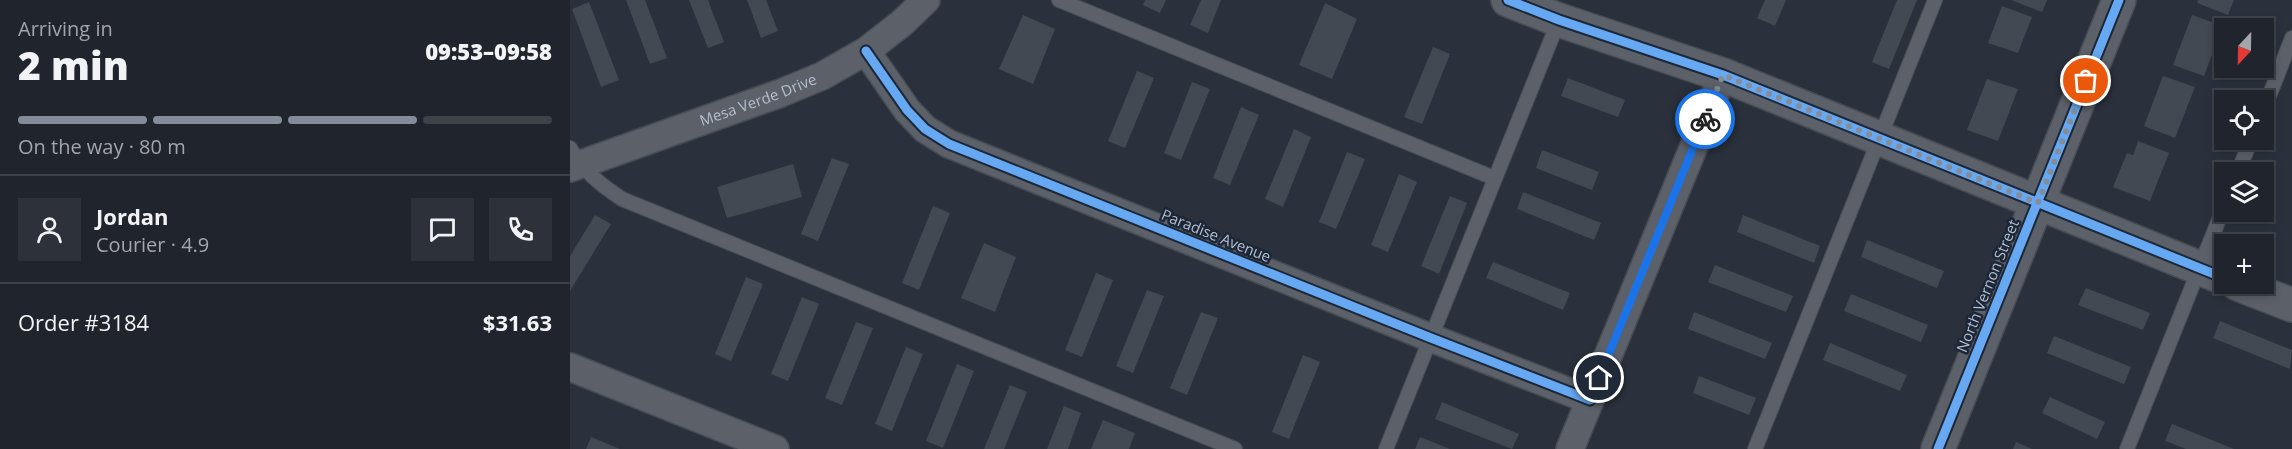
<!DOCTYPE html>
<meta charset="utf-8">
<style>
:root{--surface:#20252d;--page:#2d3139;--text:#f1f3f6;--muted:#a2a5aa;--line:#3d4249;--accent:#848c9a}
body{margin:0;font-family:"Open Sans",sans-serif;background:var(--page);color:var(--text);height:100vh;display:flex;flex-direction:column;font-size:22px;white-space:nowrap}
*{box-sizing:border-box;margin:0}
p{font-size:20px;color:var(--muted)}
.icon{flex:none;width:33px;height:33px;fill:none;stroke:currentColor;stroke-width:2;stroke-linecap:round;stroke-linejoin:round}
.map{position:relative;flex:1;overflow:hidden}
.drawer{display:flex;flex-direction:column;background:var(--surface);width:570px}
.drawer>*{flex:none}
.needle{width:39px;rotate:202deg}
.tools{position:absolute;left:1644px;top:18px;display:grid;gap:12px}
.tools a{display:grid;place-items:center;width:60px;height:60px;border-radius:0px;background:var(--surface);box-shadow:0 3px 9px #0003,0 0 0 2px var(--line);font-size:30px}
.pin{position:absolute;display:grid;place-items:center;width:51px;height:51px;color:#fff;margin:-26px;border:3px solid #fff;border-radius:50%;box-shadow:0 2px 6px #0007}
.courier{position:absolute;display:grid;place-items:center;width:60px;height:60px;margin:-30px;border:4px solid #1a73e8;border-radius:50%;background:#fff;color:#222;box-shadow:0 2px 8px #0007}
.headline em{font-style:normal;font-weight:800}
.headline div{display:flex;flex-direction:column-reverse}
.headline{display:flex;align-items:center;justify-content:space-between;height:102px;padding:0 18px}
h1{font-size:39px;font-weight:800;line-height:45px}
.bar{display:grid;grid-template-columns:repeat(4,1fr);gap:9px 6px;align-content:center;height:72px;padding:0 18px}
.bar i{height:8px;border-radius:4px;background:var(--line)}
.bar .active{background:var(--accent)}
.bar p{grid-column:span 4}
.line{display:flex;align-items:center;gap:15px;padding:0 18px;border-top:2px solid var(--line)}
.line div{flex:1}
.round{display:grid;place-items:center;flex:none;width:63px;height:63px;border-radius:0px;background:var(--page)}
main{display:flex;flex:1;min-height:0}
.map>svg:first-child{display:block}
</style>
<main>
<section class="drawer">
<div class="headline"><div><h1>2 min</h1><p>Arriving in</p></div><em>09:53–09:58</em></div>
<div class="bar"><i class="active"></i><i class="active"></i><i class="active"></i><i></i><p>On the way · 80 m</p></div>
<div class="line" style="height:108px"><a class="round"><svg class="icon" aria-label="person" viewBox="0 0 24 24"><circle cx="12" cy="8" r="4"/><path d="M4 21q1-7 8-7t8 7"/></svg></a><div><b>Jordan</b><p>Courier · 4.9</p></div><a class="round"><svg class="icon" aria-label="chat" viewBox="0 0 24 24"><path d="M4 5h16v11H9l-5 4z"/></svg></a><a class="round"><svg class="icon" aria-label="phone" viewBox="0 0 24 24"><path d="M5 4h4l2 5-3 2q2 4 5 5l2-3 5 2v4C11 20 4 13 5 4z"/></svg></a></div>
<div class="line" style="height:78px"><div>Order #3184</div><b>$31.63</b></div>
</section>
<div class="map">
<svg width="1722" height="449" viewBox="0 0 1722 449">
<rect width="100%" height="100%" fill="#2a313c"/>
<path fill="#434952" d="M56,0H75L97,58L80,64Z
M119,0H138L154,42L138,48Z
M177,0H196L208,31L191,38Z
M575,0H596L590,13L573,5Z
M631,0H651L638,33L620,25Z
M1195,0H1216L1205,26L1187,18Z
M1327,0H1347L1319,69L1302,62Z
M1441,0H1477L1472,12Z
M1628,0H1664L1658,15L1627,3Z
M19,2L49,80L31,87L2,9Z
M755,3L787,19L762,79L729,65Z
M1432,6L1462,17L1448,53L1418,43Z
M453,15L485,29L463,84L429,69Z
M1622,15L1653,26L1634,76L1603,65Z
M863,47L880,54L852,124L834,117Z
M567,71L584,78L555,148L538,141Z
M1593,76L1625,87L1605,138L1574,126Z
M998,78L1055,100L1048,117L991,96Z
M1417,79L1448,89L1428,141L1397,130Z
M622,82L640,89L611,160L594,153Z
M671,107L689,115L660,185L643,178Z
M724,129L741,137L713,207L695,199Z
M1568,141L1599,153L1580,201L1543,187L1557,153L1563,155Z
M972,150L1029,172L1022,190L966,168Z
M777,152L795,159L766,229L749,222Z
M262,158L279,164L248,241L231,234Z
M223,164L232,197L157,218L147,187Z
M829,174L847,182L818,252L801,245Z
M953,192L1031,223L1024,240L947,209Z
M880,196L897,203L869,274L851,266Z
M363,206L380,213L349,290L332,283Z
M25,215L41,224L0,291V256Z
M1173,215L1250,246L1244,263L1167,232Z
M1297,240L1374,271L1367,288L1291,257Z
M414,243L446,257L425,312L391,298Z
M923,262L1000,293L993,310L916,278Z
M1145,265L1223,296L1216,312L1138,282Z
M526,273L543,280L512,357L495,350Z
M176,277L193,284L161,361L145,354Z
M1516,288L1580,313L1573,330L1508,305Z
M577,290L594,296L563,373L546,366Z
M1281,294L1358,325L1351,342L1274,311Z
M232,297L249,304L218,381L201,374Z
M631,312L648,318L617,395L600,388Z
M1124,312L1202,343L1195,359L1118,329Z
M1650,321L1722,350L1720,369L1643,338Z
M286,322L303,328L272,405L255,398Z
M1484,336L1561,367L1554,384L1477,353Z
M1260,343L1337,375L1330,391L1253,360Z
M336,347L353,354L322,431L305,424Z
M733,355L750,362L719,439L702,432Z
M387,364L404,371L373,448L356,441Z
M1129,376L1186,398L1179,415L1123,393Z
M440,385L457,392L434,449H414Z
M1480,397L1535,422L1527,439L1472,413Z
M872,402L949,434L942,449L865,419Z
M494,406L511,413L498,449H477Z
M533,420L565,433L559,449H521Z
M1602,424L1664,449H1616L1595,441Z
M21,437L50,449H16Z
M850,437L880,449H845Z
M1446,442L1462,449H1443Z"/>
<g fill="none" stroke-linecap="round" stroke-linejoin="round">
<defs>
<path id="service" d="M489,0L924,178
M1694,109L1722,38
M0,148C13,171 31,185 52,199L665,449
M1668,172L1681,140
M816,449L989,20
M1185,449L1365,0
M1557,449L1654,207"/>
<g id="minor">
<path d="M296,51L337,110L355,129L379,144L861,338L1020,400"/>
<path id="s1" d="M0,168L211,93L252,76L296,51L332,23L356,0"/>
<path d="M0,367L205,449"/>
<path d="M1000,449L1153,75"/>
</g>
<path id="tertiary" d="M938,0L989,20L1153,75L1654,278
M1668,284L1722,305
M1368,449L1549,0"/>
</defs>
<use href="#service" stroke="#474c54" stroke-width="16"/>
<use href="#minor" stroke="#474c54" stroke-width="30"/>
<use href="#tertiary" stroke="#474c54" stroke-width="36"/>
<use href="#service" stroke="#5c6069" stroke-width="14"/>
<use href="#minor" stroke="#5c6069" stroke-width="27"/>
<use href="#tertiary" stroke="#5c6069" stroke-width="33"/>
<defs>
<path id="cycleway" d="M938,0L989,20L1153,75L1654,278
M296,51L337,110L355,129L379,144L861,338L1020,400
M1368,449L1549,0"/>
</defs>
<use href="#cycleway" stroke="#1c2738" stroke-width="13"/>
<use href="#cycleway" stroke="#66a8f1" stroke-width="9"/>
</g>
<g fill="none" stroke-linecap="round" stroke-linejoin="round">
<path stroke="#848c9a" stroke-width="6" stroke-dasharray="0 10.8" d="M1135,119L1153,75L1468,203L1516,81"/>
<path stroke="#1a73e8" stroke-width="8" d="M1029,378L1135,119"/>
</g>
<g text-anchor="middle" stroke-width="5" stroke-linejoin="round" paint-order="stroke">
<g font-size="15" fill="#b4bdcd" stroke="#1c2738">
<text dy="5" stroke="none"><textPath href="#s1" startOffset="200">Mesa Verde Drive</textPath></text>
<text transform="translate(646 236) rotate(22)" y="5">Paradise Avenue</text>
<text transform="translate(1418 286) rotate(-68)" y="5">North Vernon Street</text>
</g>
</g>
</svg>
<div class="tools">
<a><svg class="needle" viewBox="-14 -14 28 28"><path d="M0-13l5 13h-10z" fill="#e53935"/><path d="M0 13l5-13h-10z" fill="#a2a5aa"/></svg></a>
<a><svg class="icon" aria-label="locate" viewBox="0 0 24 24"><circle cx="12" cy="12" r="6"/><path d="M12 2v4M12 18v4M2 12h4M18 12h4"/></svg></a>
<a><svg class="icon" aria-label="layers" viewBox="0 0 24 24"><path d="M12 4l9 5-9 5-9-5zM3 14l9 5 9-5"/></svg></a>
<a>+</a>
</div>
<div class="pin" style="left:1516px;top:81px;background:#ea580c"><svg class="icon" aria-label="bag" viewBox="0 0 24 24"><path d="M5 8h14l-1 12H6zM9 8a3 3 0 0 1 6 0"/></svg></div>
<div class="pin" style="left:1029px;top:378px;background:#1f2937"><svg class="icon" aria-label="home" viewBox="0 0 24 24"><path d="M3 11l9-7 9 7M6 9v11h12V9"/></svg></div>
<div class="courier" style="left:1135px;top:119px"><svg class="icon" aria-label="bike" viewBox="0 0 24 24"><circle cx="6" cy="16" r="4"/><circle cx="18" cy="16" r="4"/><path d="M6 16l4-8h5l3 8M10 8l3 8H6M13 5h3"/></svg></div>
</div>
</main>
